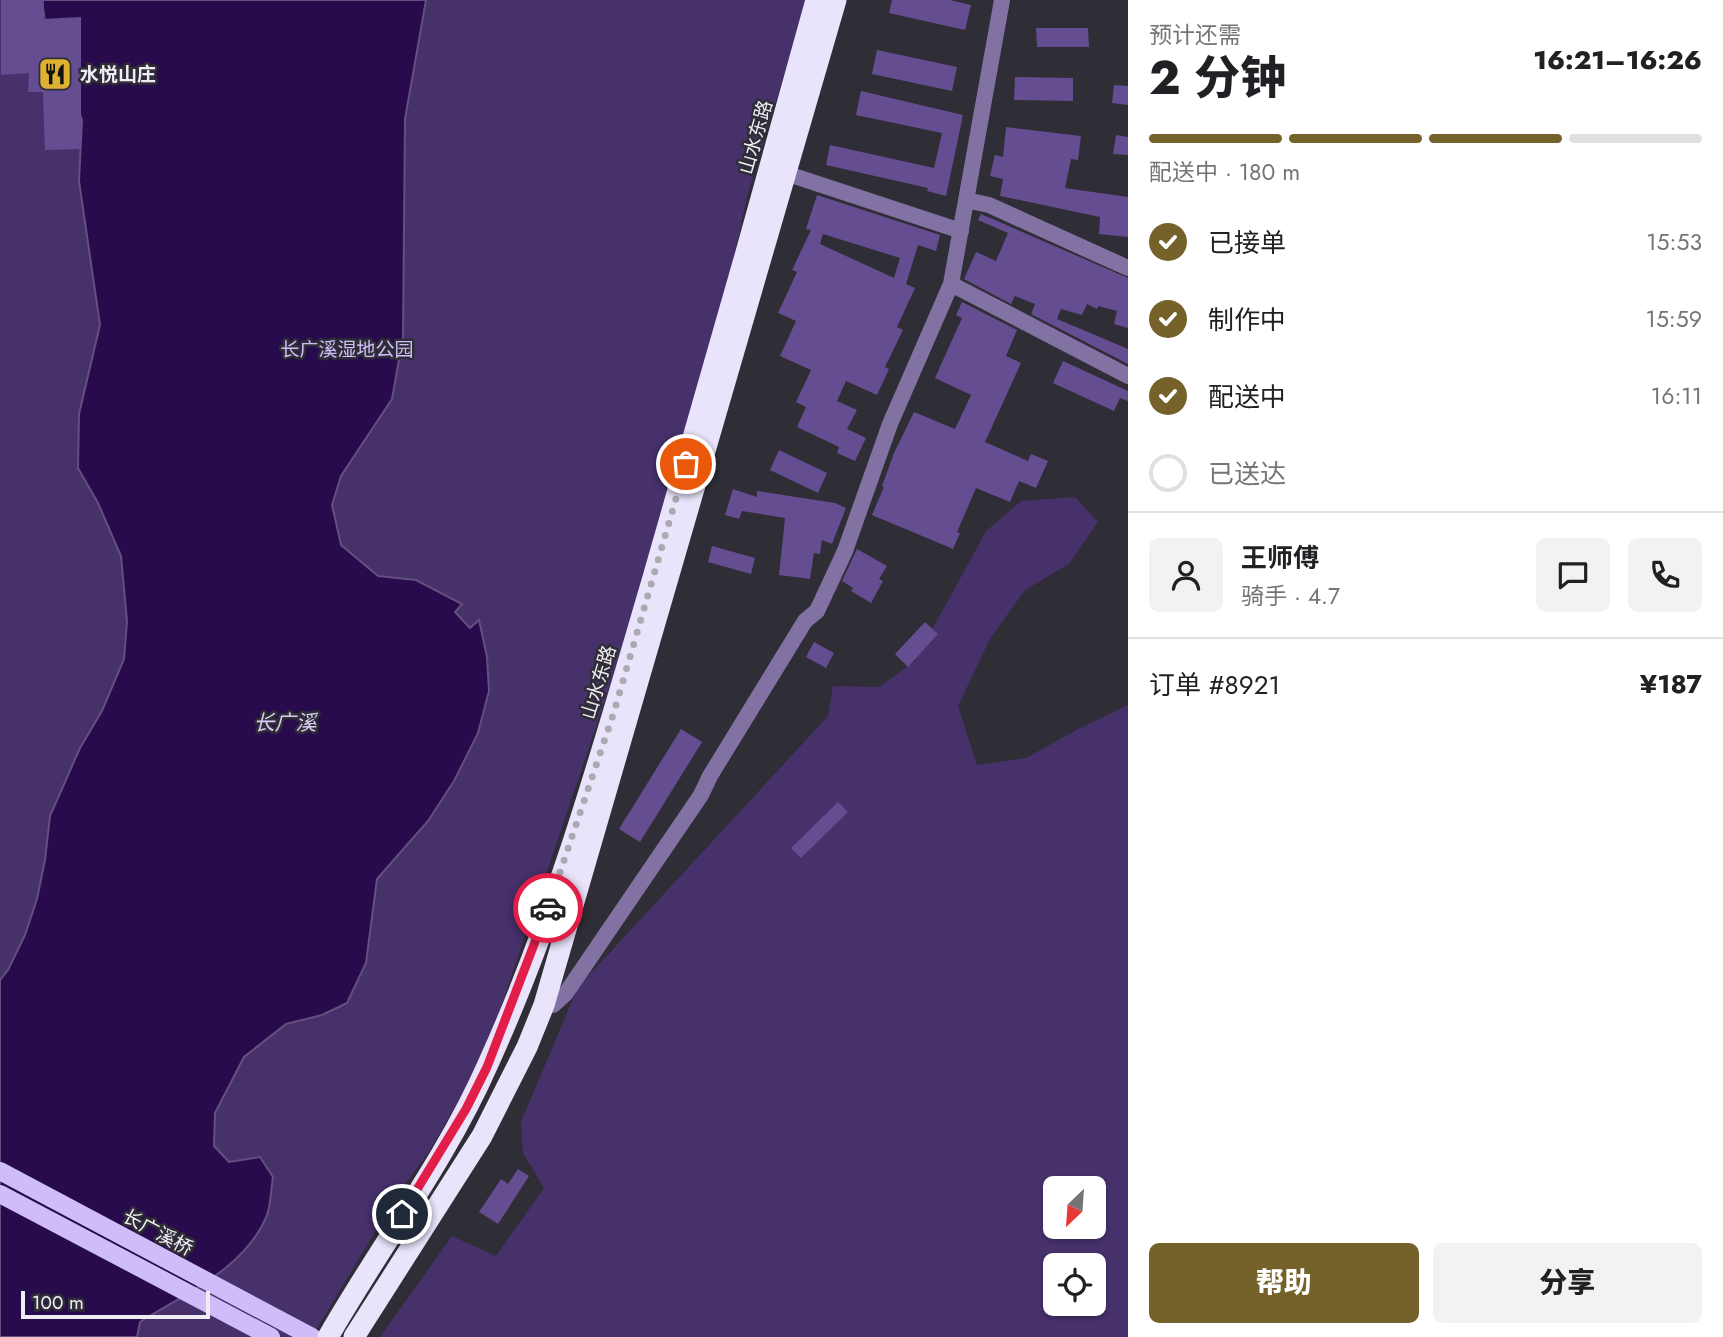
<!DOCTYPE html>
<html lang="zh">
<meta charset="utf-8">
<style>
:root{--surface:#fff;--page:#f2f2f2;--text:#202124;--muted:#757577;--line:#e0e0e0;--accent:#75622b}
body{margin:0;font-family:Jost,"Noto Sans SC",sans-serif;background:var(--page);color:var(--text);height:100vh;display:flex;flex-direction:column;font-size:26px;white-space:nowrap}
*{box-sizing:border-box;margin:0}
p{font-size:23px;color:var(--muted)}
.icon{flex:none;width:38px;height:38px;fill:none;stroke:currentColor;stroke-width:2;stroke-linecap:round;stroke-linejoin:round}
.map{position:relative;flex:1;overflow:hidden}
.details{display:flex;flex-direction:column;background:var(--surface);width:595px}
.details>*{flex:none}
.needle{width:46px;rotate:205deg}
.buttons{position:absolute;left:1043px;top:1176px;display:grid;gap:14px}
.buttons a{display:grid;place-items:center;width:63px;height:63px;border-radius:10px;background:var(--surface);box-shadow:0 2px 5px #0004;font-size:35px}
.scale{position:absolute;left:21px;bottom:18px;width:189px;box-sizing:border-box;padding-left:7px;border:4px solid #efedf3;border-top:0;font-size:19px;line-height:24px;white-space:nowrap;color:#efedf3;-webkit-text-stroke:5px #2f2d36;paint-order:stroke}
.pin{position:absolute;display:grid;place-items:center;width:60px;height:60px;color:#fff;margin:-30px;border:4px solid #fff;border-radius:50%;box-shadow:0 2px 7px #0007}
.courier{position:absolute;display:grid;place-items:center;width:70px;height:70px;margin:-35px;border:5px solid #e11d48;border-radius:50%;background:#fff;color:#222;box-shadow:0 2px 9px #0007}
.summary em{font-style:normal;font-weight:800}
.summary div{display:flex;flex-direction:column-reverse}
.summary{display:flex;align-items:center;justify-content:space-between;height:119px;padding:0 21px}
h1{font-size:46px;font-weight:800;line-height:52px}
.bar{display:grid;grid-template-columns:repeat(4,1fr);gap:10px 7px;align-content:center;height:84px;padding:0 21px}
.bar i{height:9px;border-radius:5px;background:var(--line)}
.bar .selected{background:var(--accent)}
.bar p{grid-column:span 4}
.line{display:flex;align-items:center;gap:18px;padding:0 21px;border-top:2px solid var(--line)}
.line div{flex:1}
.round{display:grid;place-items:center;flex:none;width:74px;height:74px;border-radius:10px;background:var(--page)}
ol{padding:0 21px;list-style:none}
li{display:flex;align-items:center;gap:21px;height:77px}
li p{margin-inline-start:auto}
li .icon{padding:7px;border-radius:50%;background:var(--accent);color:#fff;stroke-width:4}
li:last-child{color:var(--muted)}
li i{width:38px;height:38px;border:4px solid var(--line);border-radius:50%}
.primary-button{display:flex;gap:14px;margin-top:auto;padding:14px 21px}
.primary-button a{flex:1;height:80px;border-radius:10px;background:var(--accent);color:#fff;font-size:28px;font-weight:800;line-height:80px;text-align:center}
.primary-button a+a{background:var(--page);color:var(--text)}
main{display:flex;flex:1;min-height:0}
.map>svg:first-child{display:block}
</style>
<main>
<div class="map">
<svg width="1128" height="1337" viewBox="0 0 1128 1337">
<rect width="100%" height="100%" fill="#2f2d36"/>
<path fill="#46316b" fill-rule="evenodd" d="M0,0H807L748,193L731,270L625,641L495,1025L462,1095L430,1150L394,1200L312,1337H0Z
M1075,497L1098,522L1069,564L1025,590L990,639L958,706L977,765L1026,758L1078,729L1128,705V1337H380L452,1236L496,1256L544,1188L523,1153L521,1122L578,987L828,716L833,686L879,687L915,661L986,531L1021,501ZM1055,1188H1094V1227H1055ZM1055,1265H1094V1304H1055Z"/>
<path fill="#280b4c" stroke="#644f7e" stroke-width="2" d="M42,0H426L405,119L403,337L392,399L341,476L332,505L341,545L378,576L416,580L462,604L455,612L470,628L479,620L487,657L489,691L478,733L454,781L428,821L377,879L366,963L347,1003L322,1015L286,1024L244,1057L215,1113L214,1146L229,1162L260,1157L273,1177C271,1189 271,1203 267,1215C246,1268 186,1293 140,1322L137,1337H0V980L8,970L25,935L37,899L45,860L50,816L80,748L102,711L124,659L127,621L121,556L98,503L78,468L79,414L100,325L79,181L82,120L45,22Z"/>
<path fill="#654d92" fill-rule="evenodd" d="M1,0H44L43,19L81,17V149L45,150L43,92H28L29,73L1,75Z
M892,0H950L971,5L965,30L889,13Z
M1036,28H1088L1089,47H1037Z
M877,50L957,67L952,91L872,74Z
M1015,77L1073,78V101L1014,100Z
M1114,85L1128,86V105L1112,103Z
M861,91L963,115L946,196L927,191L928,188L826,165L830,145L934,168L942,133L856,115Z
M1006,127L1081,136L1078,160L1071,159L1065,188L1128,197V237L1099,234L1100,217L1000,196L1003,179L990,176L995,155L1003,157Z
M1116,135L1128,137V155L1113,154Z
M817,195L940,235L936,251L918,245L906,284L915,288L897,327L903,330L885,367L889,369L877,395L846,381L837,401L857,410L847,429L866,438L855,461L837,453L839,447L797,427L806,407L796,402L811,370L780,356L796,321L778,313L797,272L792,270L811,230L806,229ZM823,234L900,258L894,278L820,244Z
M981,214L1128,278V328L1114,324L1117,311L1098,306L1097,309L1087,304L1082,315L1061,309L1057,319L1128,349V364L1031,314L1035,304L1015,296L1011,304L964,279L976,252L996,261L1008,233L978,220Z
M962,302L1017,330L1006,356L1021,363L985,442L1028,461L1031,454L1048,461L1036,488L1019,481L1010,502L976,488L957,532L960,533L953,549L872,515L884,487L882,486L894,453L914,412L955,429L971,395L935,378L962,318L956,315Z
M1063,361L1128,391V401L1120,398L1114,411L1053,383Z
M779,450L827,473L818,493L770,470Z
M733,489L757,497V491L835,503L846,508L832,544L822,540L820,554L814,553L810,579L779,575L785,518L742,511L739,519L725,515Z
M712,546L755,558L751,574L708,562Z
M857,549L887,566L879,579L883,581L871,603L851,591L853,588L842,581Z
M925,622L938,634L908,667L895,654Z
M814,642L834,653L826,668L806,657Z
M681,729L702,742L640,842L619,829Z
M838,802L848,812L801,858L791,848Z
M518,1169L529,1176L498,1224L479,1212L501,1179L508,1184Z"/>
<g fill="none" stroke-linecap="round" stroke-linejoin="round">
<path stroke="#8172a3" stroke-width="16" d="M785,173L961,231
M966,200L989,205L1128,268
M951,284L1128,376
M544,1005H553L566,993L701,795L710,776L805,621L817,611L845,551L890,424L951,284L1002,0"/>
<path stroke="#cfbdfa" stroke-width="18" d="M0,1171L312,1337
M0,1194L271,1337"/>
<path stroke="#e9e3fb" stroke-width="21" d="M328,1337C380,1246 446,1160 488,1064C558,910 604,744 652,581C708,388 763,194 816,0
M354,1337L482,1136L527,1047L544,1005L836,0"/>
</g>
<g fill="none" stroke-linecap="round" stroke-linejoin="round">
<path stroke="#acaab1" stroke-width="7" stroke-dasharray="0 12.6" d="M548,908L614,712L686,464"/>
<path stroke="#e11d48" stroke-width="9" d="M402,1214L466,1109L487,1067L548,908"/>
</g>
<defs>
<symbol id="restaurant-square" viewBox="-11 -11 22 22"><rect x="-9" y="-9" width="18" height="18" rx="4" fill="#deb133" stroke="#2f2d36"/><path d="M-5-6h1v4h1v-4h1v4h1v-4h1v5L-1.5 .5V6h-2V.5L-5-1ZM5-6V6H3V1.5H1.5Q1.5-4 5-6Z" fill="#111"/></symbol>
</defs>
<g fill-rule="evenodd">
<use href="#restaurant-square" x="36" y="55" width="38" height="38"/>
</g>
<g text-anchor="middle" stroke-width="5" stroke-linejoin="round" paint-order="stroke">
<g font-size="19" font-weight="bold" fill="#efedf3" stroke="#2f2d36" text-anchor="start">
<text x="80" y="81">水悦山庄</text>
</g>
<g font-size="19" fill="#efedf3" stroke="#2f2d36">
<text transform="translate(755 137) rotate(-74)" y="7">山水东路</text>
<text transform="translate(598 682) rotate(-73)" y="7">山水东路</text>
<text transform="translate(158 1232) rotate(28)" y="7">长广溪桥</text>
</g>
<g font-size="19" fill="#cfbef9" stroke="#2f2d36">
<text x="347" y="356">长广溪湿地公园</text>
</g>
<g font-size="21" font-style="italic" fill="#d8cdf5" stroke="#2f2d36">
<text x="285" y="730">长广溪</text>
</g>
</g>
</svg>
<div class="buttons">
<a><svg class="needle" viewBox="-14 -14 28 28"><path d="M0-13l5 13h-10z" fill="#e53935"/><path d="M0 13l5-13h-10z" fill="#757577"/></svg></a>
<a><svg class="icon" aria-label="locate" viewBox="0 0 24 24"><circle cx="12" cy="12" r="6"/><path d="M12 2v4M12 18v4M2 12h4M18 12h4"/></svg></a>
</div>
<div class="scale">100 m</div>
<div class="pin" style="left:686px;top:464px;background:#ea580c"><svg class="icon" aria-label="bag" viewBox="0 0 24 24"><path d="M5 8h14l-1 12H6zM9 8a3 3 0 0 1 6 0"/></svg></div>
<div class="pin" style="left:402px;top:1214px;background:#1f2937"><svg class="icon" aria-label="home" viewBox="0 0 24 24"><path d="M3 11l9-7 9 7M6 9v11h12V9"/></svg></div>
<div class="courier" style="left:548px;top:908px"><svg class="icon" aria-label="car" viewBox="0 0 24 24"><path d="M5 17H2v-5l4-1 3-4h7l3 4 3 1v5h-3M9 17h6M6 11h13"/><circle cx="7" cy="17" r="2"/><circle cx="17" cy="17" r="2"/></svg></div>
</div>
<section class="details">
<div class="summary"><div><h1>2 分钟</h1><p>预计还需</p></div><em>16:21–16:26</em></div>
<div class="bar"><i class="selected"></i><i class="selected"></i><i class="selected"></i><i></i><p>配送中 · 180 m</p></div>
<ol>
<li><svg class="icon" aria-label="check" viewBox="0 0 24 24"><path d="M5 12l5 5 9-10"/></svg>已接单<p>15:53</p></li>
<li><svg class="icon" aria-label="check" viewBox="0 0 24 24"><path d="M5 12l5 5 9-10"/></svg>制作中<p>15:59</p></li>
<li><svg class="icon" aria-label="check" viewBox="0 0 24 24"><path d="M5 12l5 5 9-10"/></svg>配送中<p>16:11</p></li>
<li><i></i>已送达</li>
</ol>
<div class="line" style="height:126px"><a class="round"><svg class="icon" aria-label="person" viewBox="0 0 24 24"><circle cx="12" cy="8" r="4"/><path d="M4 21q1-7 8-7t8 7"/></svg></a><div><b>王师傅</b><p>骑手 · 4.7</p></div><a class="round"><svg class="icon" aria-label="chat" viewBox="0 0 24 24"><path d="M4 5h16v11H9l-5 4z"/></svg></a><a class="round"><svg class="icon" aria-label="phone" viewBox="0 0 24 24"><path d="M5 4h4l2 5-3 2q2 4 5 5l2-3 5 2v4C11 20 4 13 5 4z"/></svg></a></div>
<div class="line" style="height:91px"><div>订单 #8921</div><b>¥187</b></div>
<div class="primary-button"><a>帮助</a><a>分享</a></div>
</section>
</main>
